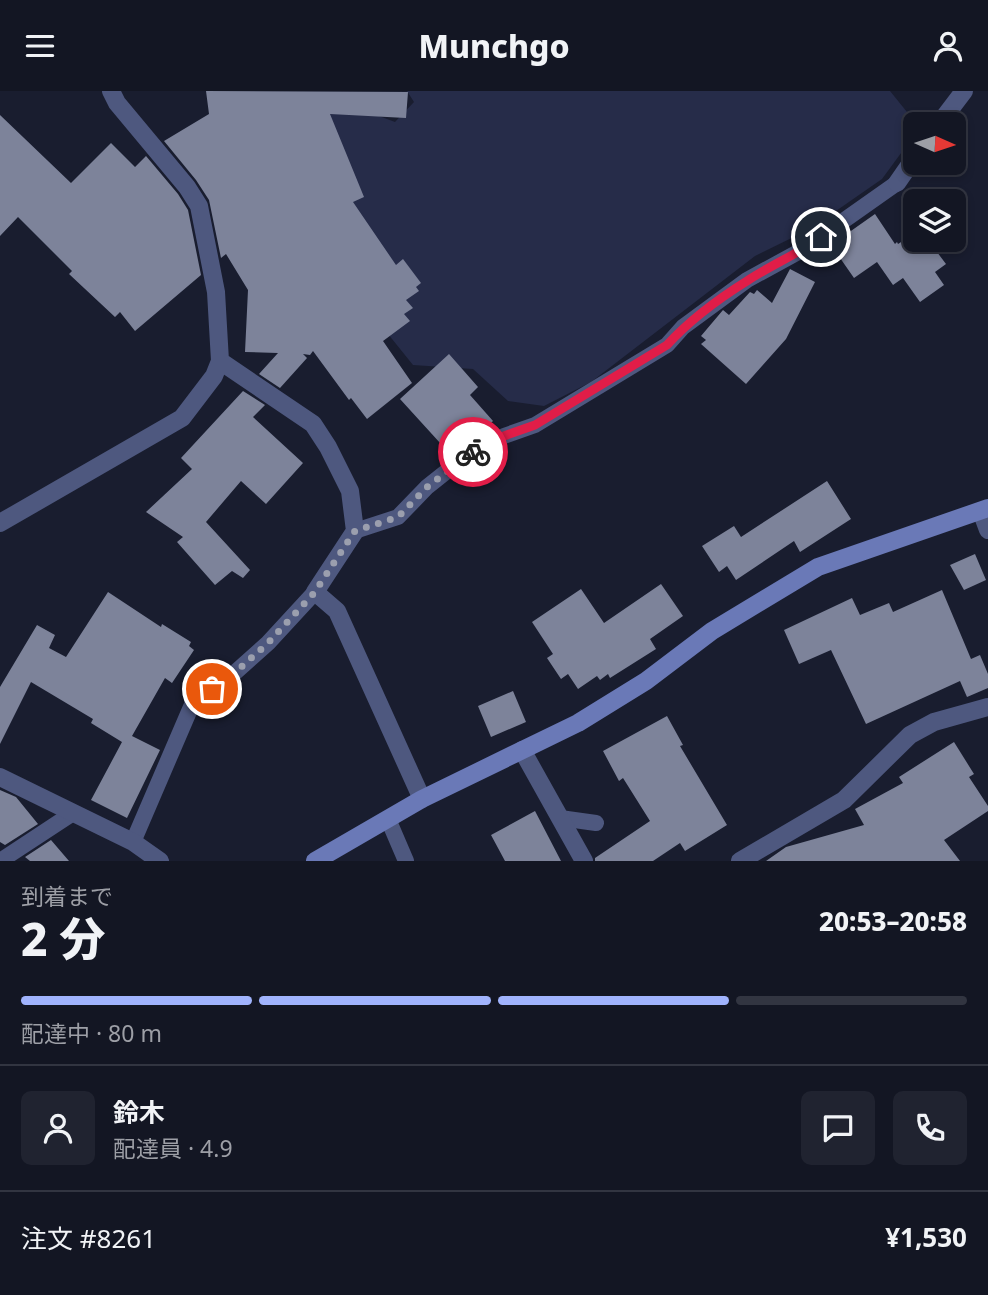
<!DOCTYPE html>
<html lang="ja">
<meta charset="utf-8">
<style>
:root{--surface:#131623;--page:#202330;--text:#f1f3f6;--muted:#9d9fa6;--line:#323541;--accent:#a0b3fd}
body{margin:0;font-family:"Noto Sans","Noto Sans JP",sans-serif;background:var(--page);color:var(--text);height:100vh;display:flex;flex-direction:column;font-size:26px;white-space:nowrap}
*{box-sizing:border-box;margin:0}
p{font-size:23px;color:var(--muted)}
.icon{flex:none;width:38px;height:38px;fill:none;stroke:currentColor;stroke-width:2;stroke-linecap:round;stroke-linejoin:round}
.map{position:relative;height:770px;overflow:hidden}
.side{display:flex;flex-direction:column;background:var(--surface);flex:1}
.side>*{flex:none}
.needle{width:46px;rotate:93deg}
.controls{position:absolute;left:903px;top:21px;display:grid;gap:14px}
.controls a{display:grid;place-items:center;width:63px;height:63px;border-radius:10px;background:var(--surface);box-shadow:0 4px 10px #0003,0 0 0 2px var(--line);font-size:35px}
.pin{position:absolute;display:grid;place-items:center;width:60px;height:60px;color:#fff;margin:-30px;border:4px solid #fff;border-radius:50%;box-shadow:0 2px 7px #0007}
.courier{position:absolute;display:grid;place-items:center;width:70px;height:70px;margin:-35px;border:5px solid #e11d48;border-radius:50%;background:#fff;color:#222;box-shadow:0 2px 9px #0007}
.headline em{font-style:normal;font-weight:800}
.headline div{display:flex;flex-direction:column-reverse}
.headline{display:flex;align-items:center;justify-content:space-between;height:119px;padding:0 21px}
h1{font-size:46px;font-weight:800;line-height:52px}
.bar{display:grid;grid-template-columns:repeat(4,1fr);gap:10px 7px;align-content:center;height:84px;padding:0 21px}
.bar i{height:9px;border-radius:5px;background:var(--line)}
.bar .active{background:var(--accent)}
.bar p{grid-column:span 4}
.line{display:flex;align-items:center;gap:18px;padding:0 21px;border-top:2px solid var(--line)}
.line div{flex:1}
.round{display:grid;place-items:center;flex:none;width:74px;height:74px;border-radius:10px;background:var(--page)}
header{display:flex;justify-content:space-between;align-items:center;height:91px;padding:0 21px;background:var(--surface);font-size:32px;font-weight:800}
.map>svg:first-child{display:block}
</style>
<header><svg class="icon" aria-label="menu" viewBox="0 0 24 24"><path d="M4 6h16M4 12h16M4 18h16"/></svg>Munchgo<svg class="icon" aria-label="person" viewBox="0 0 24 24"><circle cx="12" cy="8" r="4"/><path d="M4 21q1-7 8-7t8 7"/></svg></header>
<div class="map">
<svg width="988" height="770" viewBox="0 0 988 770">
<rect width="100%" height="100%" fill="#191d2f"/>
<path fill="#262c49" d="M407,0H890L907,21L915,43L882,88L810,138L755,165L591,291L544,315L508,310L473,278L413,274L388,243L344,137L320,3L395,31L414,11Z"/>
<path fill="#7d839a" d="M206,0L408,1L406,27L330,23L364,106L353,111L396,174L403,168L421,192L416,196L419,200L406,209L413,217L404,223L410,230L383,250L412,292L367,328L351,307L349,309L313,260L310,264L303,263L307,267L280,297L259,283L278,262L245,261L248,199L226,163L221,167L209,109L196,89L164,50L209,23Z
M0,24L71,92L111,52L135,76L146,65L178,103L188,119L201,184L135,240L120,221L115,226L69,183L72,180L18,126L0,145Z
M875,123L895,153L897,151L898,153L909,146L912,150L928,149L946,173L935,181L944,194L920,211L903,187L893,194L877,171L854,187L831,154Z
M790,178L815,191L786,248L746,293L701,253L706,249L701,245L723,219L729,224L750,201L754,203L757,199L772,212Z
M449,263L478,296L470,304L493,330L471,351L451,364L400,308Z
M243,300L265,314L253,326L303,372L266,413L241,390L206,431L250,479L243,487L232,480L215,494L177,451L183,446L146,421L192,378L181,367Z
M827,390L851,428L800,461L794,450L736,489L727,475L719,481L702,455L734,435L741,446Z
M975,463L986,489L964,499L950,474Z
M661,493L683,525L650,548L656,558L610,587L608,583L600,589L597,585L578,598L568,583L561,588L547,567L553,563L532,531L581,498L604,532Z
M942,499L971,568L980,564L988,583V597L967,606L960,590L866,633L831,559L799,573L784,539L852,507L860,524L889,512L893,521Z
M108,501L161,536L162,533L191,551L189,555L194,559L172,592L165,587L132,645L160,659L127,727L91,709L122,651L91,632L93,628L31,591L0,653V596L37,534L55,544L49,557L66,566Z
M513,600L526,631L491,646L478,615Z
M667,625L683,654L680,655L727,734L685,760L680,752L653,770H595V767L650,730L623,687L619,690L603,660Z
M954,651L974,683L969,686L988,715V720L944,749L960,770H766L786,756L864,734L855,718L903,692L899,686Z
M0,699L16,706L38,733L5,754L0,751Z
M535,720L561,770H505L491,744Z
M51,749L69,770H30L25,766Z"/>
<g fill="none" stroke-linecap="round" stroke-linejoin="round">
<path stroke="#4e587f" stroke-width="16" d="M355,440L398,426L427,396L466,365L504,345L535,334L667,254L683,236L747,189L802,159L897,92
M560,727L596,732
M388,728L406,770
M133,751L194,609L230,586L268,552L315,501
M0,770L73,722"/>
<path stroke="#4e587f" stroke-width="18" d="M939,33L964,0
M897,92L915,66
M220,270L313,333L328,356L350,400L355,440L315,501L337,520L422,708
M981,420L988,439
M0,432L182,327L214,285L220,270L216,201L199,115L187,96L117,12L111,0
M522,659L584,770
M0,686L133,751L160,770
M740,770L844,709L910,644L934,631L988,616"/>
<path stroke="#6a79b7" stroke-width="18" d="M315,770L422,708L578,632L646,590L712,540L818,476L988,417"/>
</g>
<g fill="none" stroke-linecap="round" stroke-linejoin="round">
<path stroke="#9b9fae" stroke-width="7" stroke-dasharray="0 12.6" d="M212,598L230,586L268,552L314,502L355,440L398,426L427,396L473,361"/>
<path stroke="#e11d48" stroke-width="9" d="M473,361L504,345L535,334L667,254C690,229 718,208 747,190C771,174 798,163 821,146"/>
</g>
</svg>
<div class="controls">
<a><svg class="needle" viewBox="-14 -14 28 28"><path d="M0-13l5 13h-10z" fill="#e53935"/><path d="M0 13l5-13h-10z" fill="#9d9fa6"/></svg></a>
<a><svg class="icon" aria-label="layers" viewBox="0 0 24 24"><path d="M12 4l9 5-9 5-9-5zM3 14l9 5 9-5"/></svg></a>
</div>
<div class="pin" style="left:212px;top:598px;background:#ea580c"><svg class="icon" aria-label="bag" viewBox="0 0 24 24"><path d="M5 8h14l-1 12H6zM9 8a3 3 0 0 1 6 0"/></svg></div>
<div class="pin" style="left:821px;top:146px;background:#1f2937"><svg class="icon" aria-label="home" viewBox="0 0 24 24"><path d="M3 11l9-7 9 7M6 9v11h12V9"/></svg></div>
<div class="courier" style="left:473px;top:361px"><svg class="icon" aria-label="bike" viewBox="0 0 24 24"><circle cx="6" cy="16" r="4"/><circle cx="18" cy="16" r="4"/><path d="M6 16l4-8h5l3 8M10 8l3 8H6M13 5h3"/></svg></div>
</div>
<section class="side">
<div class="headline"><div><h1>2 分</h1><p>到着まで</p></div><em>20:53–20:58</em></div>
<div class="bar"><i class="active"></i><i class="active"></i><i class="active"></i><i></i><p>配達中 · 80 m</p></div>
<div class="line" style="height:126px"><a class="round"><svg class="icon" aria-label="person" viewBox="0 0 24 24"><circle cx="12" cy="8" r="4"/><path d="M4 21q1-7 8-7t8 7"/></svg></a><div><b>鈴木</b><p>配達員 · 4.9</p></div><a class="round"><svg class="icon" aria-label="chat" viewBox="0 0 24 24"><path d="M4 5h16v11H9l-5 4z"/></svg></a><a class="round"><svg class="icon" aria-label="phone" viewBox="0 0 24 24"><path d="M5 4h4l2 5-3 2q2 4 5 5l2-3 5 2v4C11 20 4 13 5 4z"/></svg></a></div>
<div class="line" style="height:91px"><div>注文 #8261</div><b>¥1,530</b></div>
</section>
